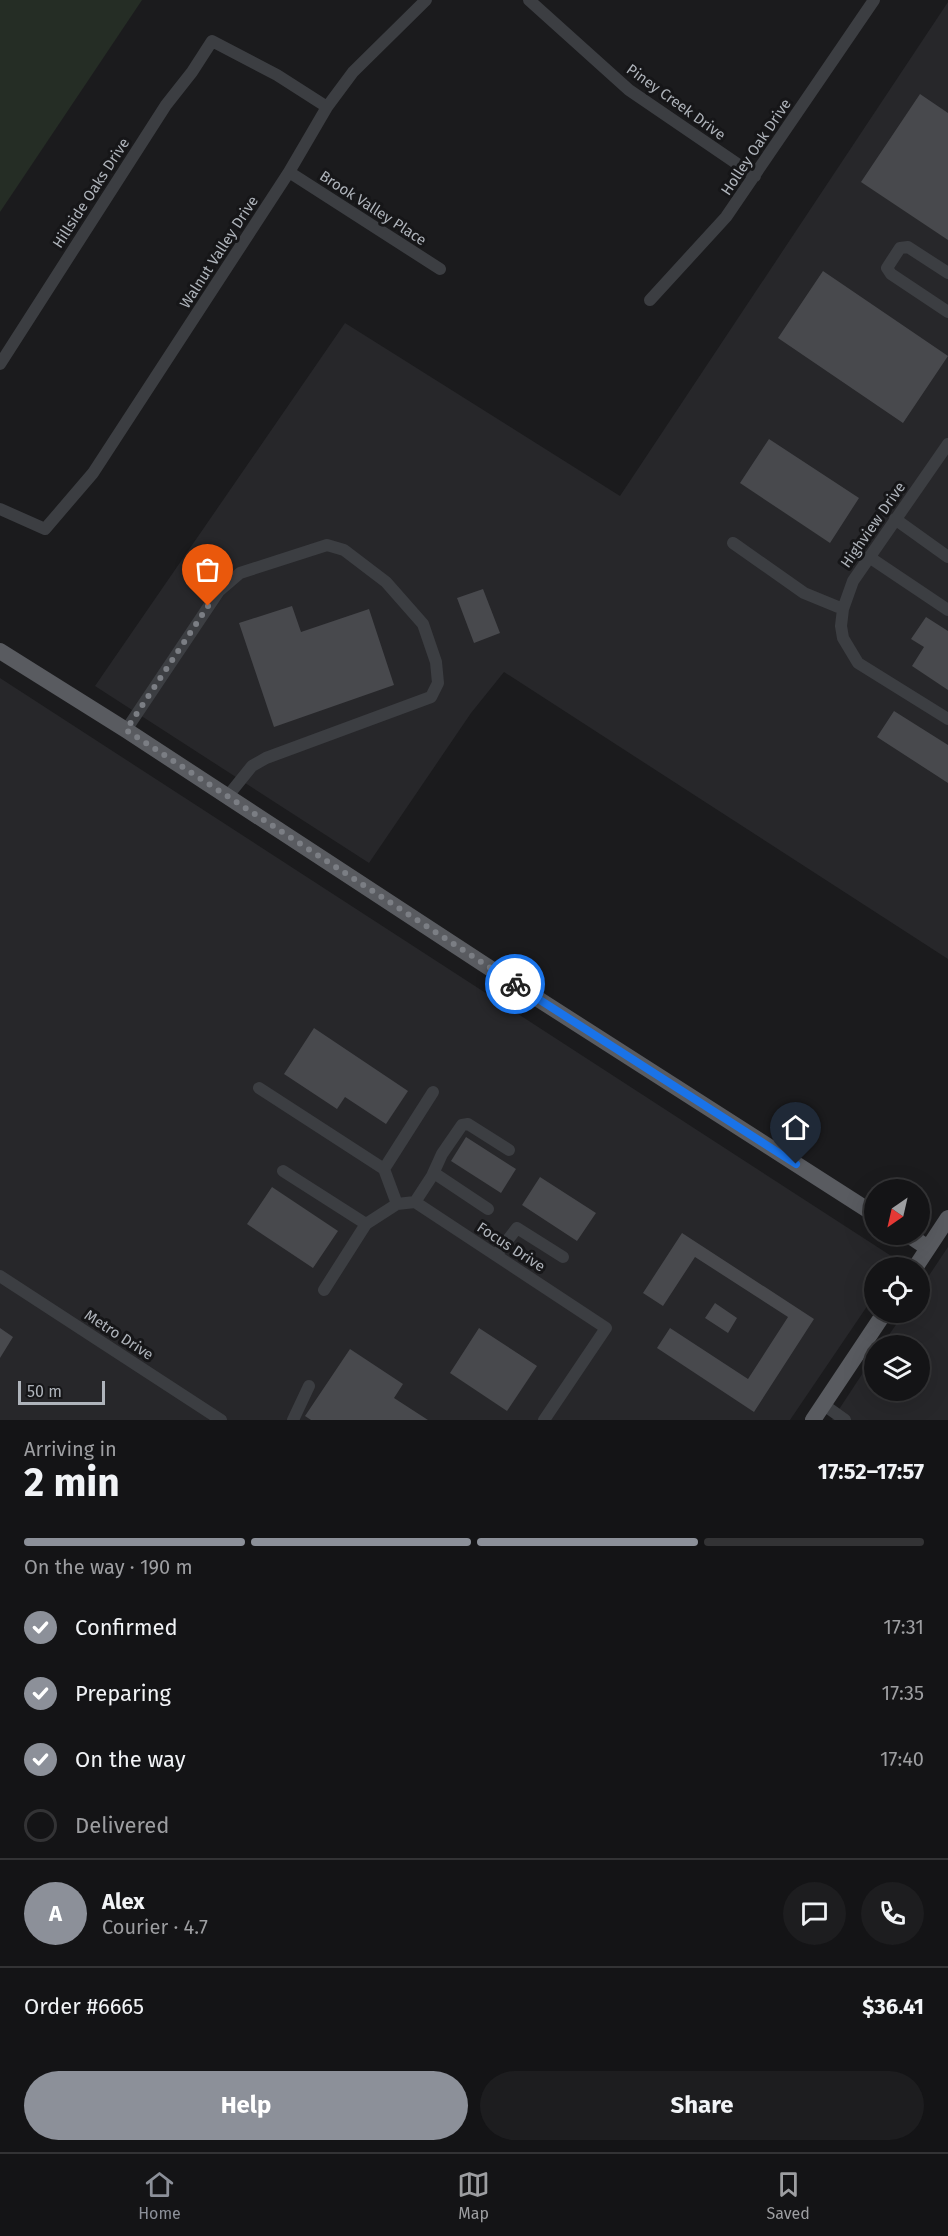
<!DOCTYPE html>
<meta charset="utf-8">
<style>
:root{--surface:#141416;--page:#1d1d1f;--text:#f1f3f6;--muted:#9d9ea1;--line:#333335;--accent:#8c9099}
body{margin:0;font-family:"Fira Sans",sans-serif;background:var(--page);color:var(--text);height:100vh;display:flex;flex-direction:column;font-size:22px;white-space:nowrap}
*{box-sizing:border-box;margin:0}
p{font-size:20px;color:var(--muted)}
.icon{flex:none;width:33px;height:33px;fill:none;stroke:currentColor;stroke-width:2;stroke-linecap:round;stroke-linejoin:round}
.map{position:relative;height:1420px;overflow:hidden}
.drawer{display:flex;flex-direction:column;background:var(--surface);flex:1}
.drawer>*{flex:none}
.needle{width:39px;rotate:214deg}
.fabs{position:absolute;left:864px;top:1179px;display:grid;gap:12px}
.fabs a{display:grid;place-items:center;width:66px;height:66px;border-radius:50%;background:var(--surface);box-shadow:0 6px 24px #0002,0 0 0 2px var(--line);font-size:30px}
.scale{position:absolute;left:18px;bottom:15px;width:87px;box-sizing:border-box;padding-left:6px;border:3px solid #afb4bb;border-top:0;font-size:16px;line-height:21px;white-space:nowrap;color:#afb4bb;-webkit-text-stroke:4px #161618;paint-order:stroke}
.pin{position:absolute;display:grid;place-items:center;width:51px;height:51px;color:#fff;margin:-62px -26px;border-radius:50% 50% 50% 0;rotate:-45deg;box-shadow:0 0 6px #0007}
.pin .icon{rotate:45deg}
.courier{position:absolute;display:grid;place-items:center;width:60px;height:60px;margin:-30px;border:4px solid #1a73e8;border-radius:50%;background:#fff;color:#222;box-shadow:0 2px 8px #0007}
.headline em{font-style:normal;font-weight:700}
.headline div{display:flex;flex-direction:column-reverse}
.headline{display:flex;align-items:center;justify-content:space-between;height:102px;padding:0 24px}
h1{font-size:39px;font-weight:700;line-height:45px}
.bar{display:grid;grid-template-columns:repeat(4,1fr);gap:9px 6px;align-content:center;height:72px;padding:0 24px}
.bar i{height:8px;border-radius:4px;background:var(--line)}
.bar .selected{background:var(--accent)}
.bar p{grid-column:span 4}
.line{display:flex;align-items:center;gap:15px;padding:0 24px;border-top:2px solid var(--line)}
.line div{flex:1}
.round{display:grid;place-items:center;flex:none;width:63px;height:63px;border-radius:32px;background:var(--page)}
ol{padding:0 24px;list-style:none}
li{display:flex;align-items:center;gap:18px;height:66px}
li p{margin-inline-start:auto}
li .icon{padding:6px;border-radius:50%;background:var(--accent);color:#fff;stroke-width:4}
li:last-child{color:var(--muted)}
li i{width:33px;height:33px;border:3px solid var(--line);border-radius:50%}
.cta{display:flex;gap:12px;margin-top:auto;padding:12px 24px}
.cta a{flex:1;height:69px;border-radius:36px;background:var(--accent);color:#fff;font-size:24px;font-weight:700;line-height:69px;text-align:center}
.cta a+a{background:var(--page);color:var(--text)}
.dock{display:flex;justify-content:space-around;align-items:center;height:84px;border-top:2px solid var(--line);background:var(--surface);font-size:16px;color:var(--muted)}
.dock a{display:grid;justify-items:center;gap:3px}
.dock .selected{color:var(--accent)}
.map>svg:first-child{display:block}
</style>
<div class="map">
<svg width="948" height="1420" viewBox="0 0 948 1420">
<rect width="100%" height="100%" fill="#1b1b1d"/>
<path fill="#27272a" d="M948,2V959L504,672L471,713L369,863L95,686L345,323L620,496Z
M0,678L899,1261L894,1267L874,1268V1296L790,1420H0Z
M948,1247V1420H832L874,1356V1390H920V1346L882,1345L904,1313L920,1312V1289Z"/>
<path fill="#252d25" d="M0,0H142L0,212Z"/>
<path fill="#48494d" d="M920,94L948,113V240L861,182Z
M823,271L948,356L903,423L778,338Z
M769,439L859,498L830,543L740,483Z
M483,589L500,633L474,643L457,598Z
M292,606L301,632L369,609L394,685L274,727L239,623Z
M926,617L948,631V690L912,666L924,647L911,639Z
M894,711L948,745V783L877,737Z
M314,1028L408,1091L386,1124L345,1097L337,1109L284,1074Z
M466,1137L516,1169L501,1193L451,1161Z
M540,1177L596,1213L577,1241L522,1205Z
M272,1187L338,1231L313,1268L247,1224Z
M682,1233L814,1319L754,1412L657,1348L670,1328L748,1379L788,1317L695,1257L663,1306L643,1293Z
M715,1303L737,1318L728,1333L705,1318Z
M0,1328L13,1337L0,1358Z
M479,1328L537,1366L507,1411L450,1373Z
M350,1349L403,1384L394,1398L428,1420H311L305,1416Z"/>
<g fill="none" stroke-linecap="round" stroke-linejoin="round">
<path stroke="#3c3e42" stroke-width="12" d="M529,0L629,90L755,176
M289,172L440,269
M948,273L908,247L900,248L887,268L891,274L948,312
M650,300L726,217L874,0
M0,364L166,105L192,72L212,41L277,75L327,107
M948,444L853,581L843,609L841,626L843,638L858,663L948,719
M0,509L45,529L93,473L289,172L327,107L353,72L426,0
M895,519L948,557
M733,543L804,593L843,609
M869,557L948,610
M126,730L219,591L240,573L327,545L344,550L386,582L423,624L436,662L438,683L431,697L266,758L252,766L227,797
M259,1088L384,1169L397,1204
M384,1169L433,1092
M283,1171L366,1224
M432,1176L442,1154L462,1125L468,1124L509,1150
M415,1202L432,1176L437,1175L488,1209
M496,1255L517,1228L563,1257
M0,1276L221,1420
M324,1290L366,1224L397,1204L415,1202L606,1328L544,1420
M824,1405L845,1420
M293,1420L309,1386"/>
<path stroke="#595b60" stroke-width="16" d="M0,651L126,730L485,965L874,1214
M907,1234L928,1248
M915,1268L948,1218
M813,1420L885,1312"/>
</g>
<g fill="none" stroke-linecap="round" stroke-linejoin="round">
<path stroke="#7b7e84" stroke-width="6" stroke-dasharray="0 10.8" d="M208,606L126,730L515,984"/>
<path stroke="#1a73e8" stroke-width="8" d="M515,984L796,1164"/>
</g>
<g text-anchor="middle" stroke-width="6" stroke-linejoin="round" paint-order="stroke">
<g font-size="15" fill="#afb4bb" stroke="#161618">
<text transform="translate(676 102) rotate(36)" y="5">Piney Creek Drive</text>
<text transform="translate(756 147) rotate(-56)" y="5">Holley Oak Drive</text>
<text transform="translate(91 193) rotate(-57)" y="5">Hillside Oaks Drive</text>
<text transform="translate(373 208) rotate(33)" y="5">Brook Valley Place</text>
<text transform="translate(219 252) rotate(-57)" y="5">Walnut Valley Drive</text>
<text transform="translate(873 525) rotate(-55)" y="5">Highview Drive</text>
<text transform="translate(511 1247) rotate(33)" y="5">Focus Drive</text>
<text transform="translate(119 1335) rotate(33)" y="5">Metro Drive</text>
</g>
</g>
</svg>
<div class="fabs">
<a><svg class="needle" viewBox="-14 -14 28 28"><path d="M0-13l5 13h-10z" fill="#e53935"/><path d="M0 13l5-13h-10z" fill="#9d9ea1"/></svg></a>
<a><svg class="icon" aria-label="locate" viewBox="0 0 24 24"><circle cx="12" cy="12" r="6"/><path d="M12 2v4M12 18v4M2 12h4M18 12h4"/></svg></a>
<a><svg class="icon" aria-label="layers" viewBox="0 0 24 24"><path d="M12 4l9 5-9 5-9-5zM3 14l9 5 9-5"/></svg></a>
</div>
<div class="scale">50 m</div>
<div class="pin" style="left:208px;top:606px;background:#ea580c"><svg class="icon" aria-label="bag" viewBox="0 0 24 24"><path d="M5 8h14l-1 12H6zM9 8a3 3 0 0 1 6 0"/></svg></div>
<div class="pin" style="left:796px;top:1164px;background:#1f2937"><svg class="icon" aria-label="home" viewBox="0 0 24 24"><path d="M3 11l9-7 9 7M6 9v11h12V9"/></svg></div>
<div class="courier" style="left:515px;top:984px"><svg class="icon" aria-label="bike" viewBox="0 0 24 24"><circle cx="6" cy="16" r="4"/><circle cx="18" cy="16" r="4"/><path d="M6 16l4-8h5l3 8M10 8l3 8H6M13 5h3"/></svg></div>
</div>
<section class="drawer">
<div class="headline"><div><h1>2 min</h1><p>Arriving in</p></div><em>17:52–17:57</em></div>
<div class="bar"><i class="selected"></i><i class="selected"></i><i class="selected"></i><i></i><p>On the way · 190 m</p></div>
<ol>
<li><svg class="icon" aria-label="check" viewBox="0 0 24 24"><path d="M5 12l5 5 9-10"/></svg>Confirmed<p>17:31</p></li>
<li><svg class="icon" aria-label="check" viewBox="0 0 24 24"><path d="M5 12l5 5 9-10"/></svg>Preparing<p>17:35</p></li>
<li><svg class="icon" aria-label="check" viewBox="0 0 24 24"><path d="M5 12l5 5 9-10"/></svg>On the way<p>17:40</p></li>
<li><i></i>Delivered</li>
</ol>
<div class="line" style="height:108px"><b class="round" style="background:var(--accent);color:#fff">A</b><div><b>Alex</b><p>Courier · 4.7</p></div><a class="round"><svg class="icon" aria-label="chat" viewBox="0 0 24 24"><path d="M4 5h16v11H9l-5 4z"/></svg></a><a class="round"><svg class="icon" aria-label="phone" viewBox="0 0 24 24"><path d="M5 4h4l2 5-3 2q2 4 5 5l2-3 5 2v4C11 20 4 13 5 4z"/></svg></a></div>
<div class="line" style="height:78px"><div>Order #6665</div><b>$36.41</b></div>
<div class="cta"><a>Help</a><a>Share</a></div>
</section>
<nav class="dock">
<a class="selected"><svg class="icon" aria-label="home" viewBox="0 0 24 24"><path d="M3 11l9-7 9 7M6 9v11h12V9"/></svg>Home</a>
<a><svg class="icon" aria-label="map" viewBox="0 0 24 24"><path d="M3 6l6-2 6 2 6-2v14l-6 2-6-2-6 2zM9 4v14M15 6v14"/></svg>Map</a>
<a><svg class="icon" aria-label="saved" viewBox="0 0 24 24"><path d="M7 4h10v16l-5-4-5 4z"/></svg>Saved</a>
</nav>
